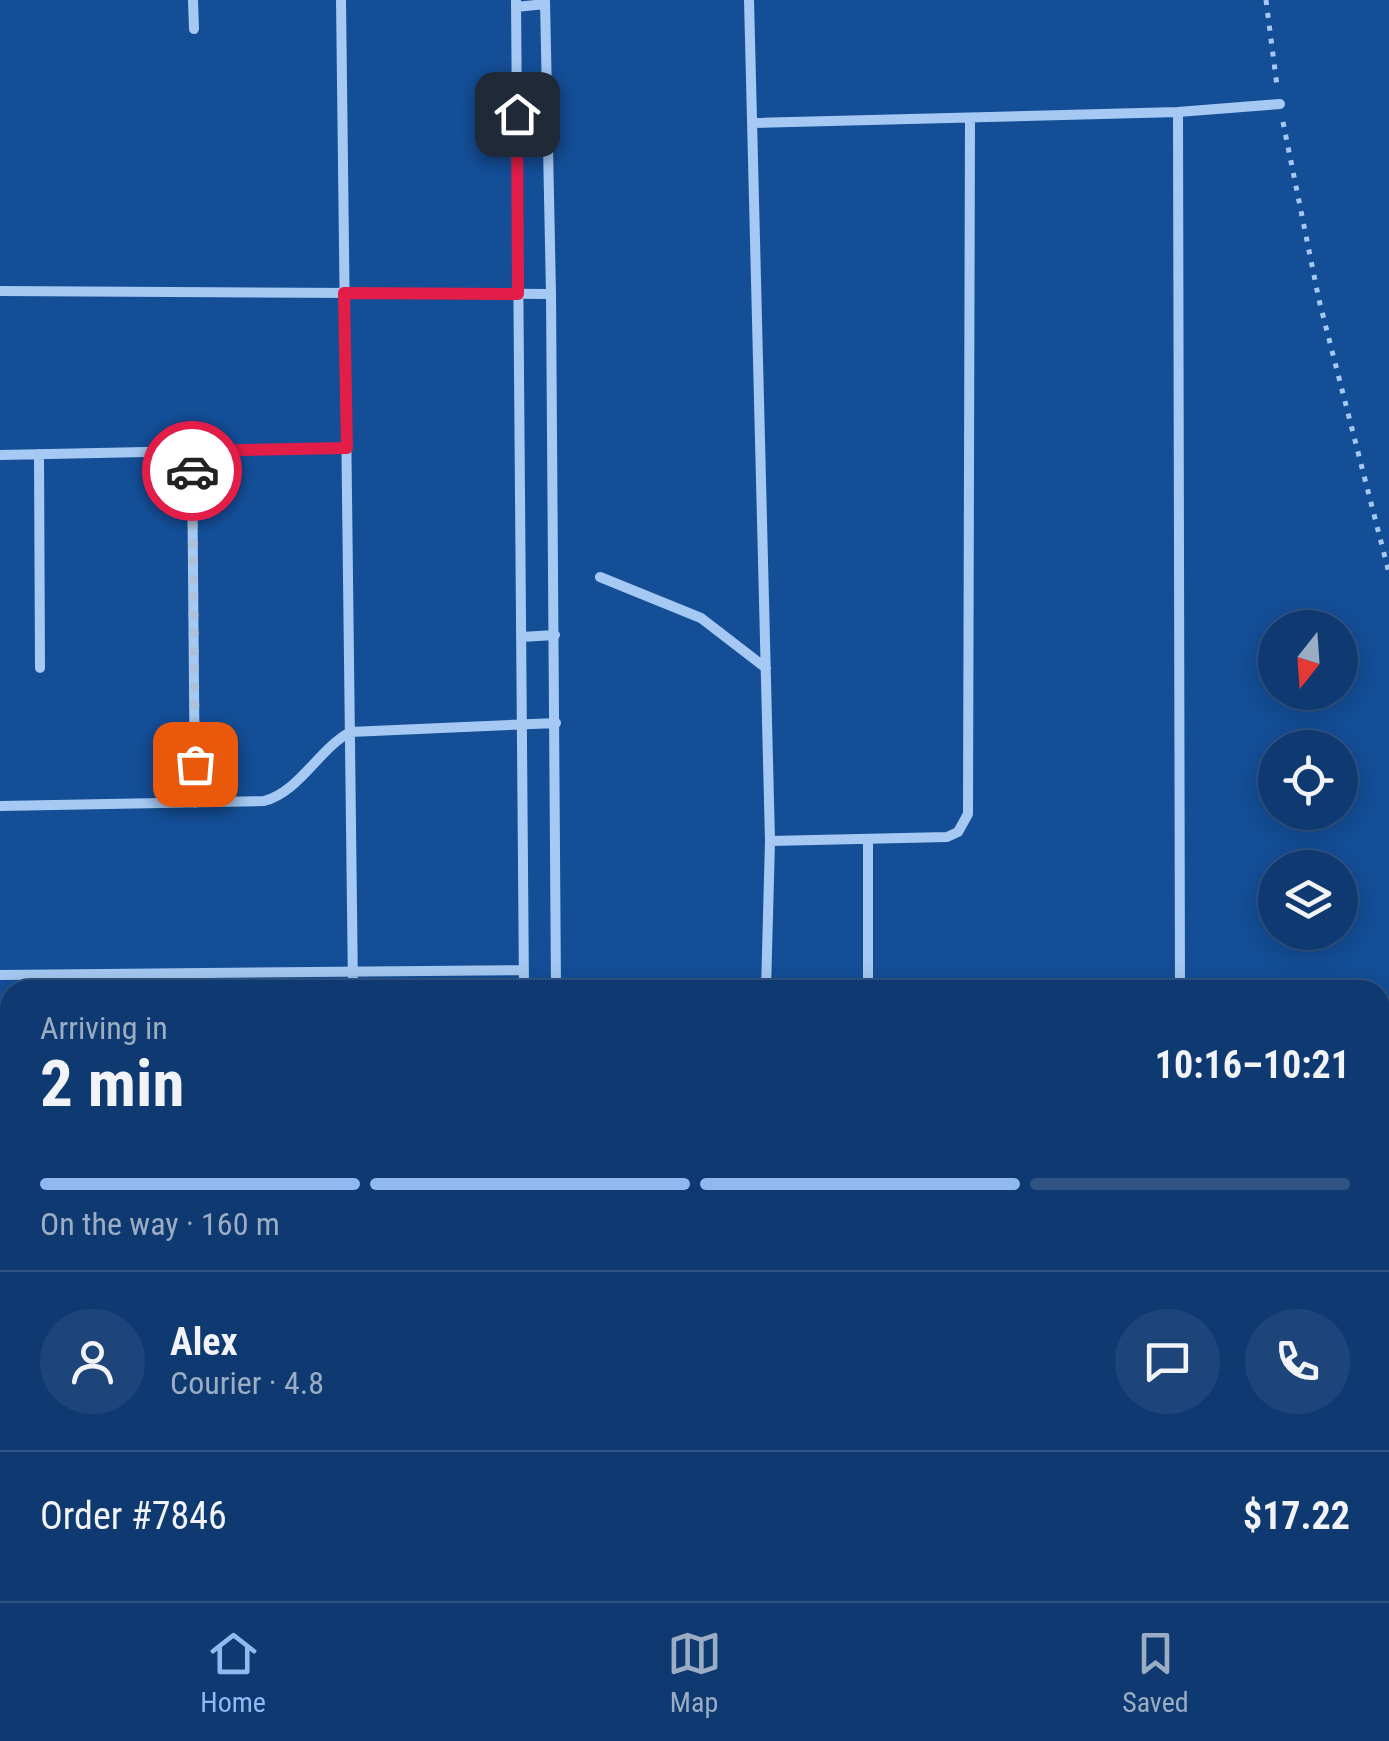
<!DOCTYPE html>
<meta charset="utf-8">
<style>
:root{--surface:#0f3a71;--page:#1d4579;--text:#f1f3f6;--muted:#9badc3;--line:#2f5484;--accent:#90b9f0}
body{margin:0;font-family:"Roboto Condensed",sans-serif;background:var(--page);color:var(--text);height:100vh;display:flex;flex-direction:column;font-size:38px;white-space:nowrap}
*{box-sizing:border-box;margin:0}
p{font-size:32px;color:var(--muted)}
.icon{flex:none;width:55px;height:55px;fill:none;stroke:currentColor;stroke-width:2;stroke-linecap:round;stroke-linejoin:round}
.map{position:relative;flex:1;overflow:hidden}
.details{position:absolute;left:0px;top:980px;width:1390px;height:622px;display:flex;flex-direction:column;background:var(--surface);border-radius:30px 30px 0 0;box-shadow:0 5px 25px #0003,0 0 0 2px var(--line)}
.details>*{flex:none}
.needle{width:65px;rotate:197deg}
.controls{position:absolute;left:1258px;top:610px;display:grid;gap:20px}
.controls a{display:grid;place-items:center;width:100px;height:100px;border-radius:50%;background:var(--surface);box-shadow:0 5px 25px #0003,0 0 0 2px var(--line);font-size:50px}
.pin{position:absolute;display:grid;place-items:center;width:85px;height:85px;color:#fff;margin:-42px;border-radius:20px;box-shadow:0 5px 15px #0006}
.courier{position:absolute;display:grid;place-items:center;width:100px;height:100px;margin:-50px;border:8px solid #e11d48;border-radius:50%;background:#fff;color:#222;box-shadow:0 2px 12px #0007}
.head em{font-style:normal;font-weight:700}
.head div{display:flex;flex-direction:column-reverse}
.head{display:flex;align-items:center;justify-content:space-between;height:170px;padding:0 40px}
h1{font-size:65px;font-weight:700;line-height:75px}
.bar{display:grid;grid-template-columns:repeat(4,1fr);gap:15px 10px;align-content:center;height:120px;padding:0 40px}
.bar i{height:12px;border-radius:8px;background:var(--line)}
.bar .current{background:var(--accent)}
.bar p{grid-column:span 4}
.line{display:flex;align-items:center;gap:25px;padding:0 40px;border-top:2px solid var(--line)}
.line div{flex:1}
.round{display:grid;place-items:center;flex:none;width:105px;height:105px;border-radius:52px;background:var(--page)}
.tabs{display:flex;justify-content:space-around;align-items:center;height:140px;border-top:2px solid var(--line);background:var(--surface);font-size:28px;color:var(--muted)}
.tabs a{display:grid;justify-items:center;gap:5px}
.tabs .current{color:var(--accent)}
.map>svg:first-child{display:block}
</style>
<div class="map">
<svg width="1389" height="1601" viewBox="0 0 1389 1601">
<rect width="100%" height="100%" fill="#144e97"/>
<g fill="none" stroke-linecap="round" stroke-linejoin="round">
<path stroke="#a5c9f2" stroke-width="5" stroke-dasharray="5 8" stroke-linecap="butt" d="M1266,0L1277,86
M1283,122L1319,300L1389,573"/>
<path stroke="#a5c9f2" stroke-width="10" d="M193,0L194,29
M341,0L353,990
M516,0L524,990
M545,0L551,294L556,990
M749,0L770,841L766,990
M516,7L545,4
M1178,112L1180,990
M754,123L1178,112L1280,104
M0,291L551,294
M192,451L195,803
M39,454L40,668
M0,455L347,448
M600,577L701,618L766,668
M521,637L555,635
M0,806L264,801C299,792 318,750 350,732L556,723
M770,841L947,837L958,832L968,814L970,119
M0,975L524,970
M868,990V839
M1380,1244H1389
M1380,1425H1389
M0,1465L10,1459
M1092,1592V1601
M522,1601L526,1592"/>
</g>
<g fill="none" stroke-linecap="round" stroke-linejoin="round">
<path stroke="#adc1db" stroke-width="10" stroke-dasharray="0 18" d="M192,471L195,764"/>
<path stroke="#e11d48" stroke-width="12" d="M192,471V451L347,448L344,293L518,294L517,114"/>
</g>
</svg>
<div class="controls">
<a><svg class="needle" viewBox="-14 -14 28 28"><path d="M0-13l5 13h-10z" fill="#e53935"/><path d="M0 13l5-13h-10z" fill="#9badc3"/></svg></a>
<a><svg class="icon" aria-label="locate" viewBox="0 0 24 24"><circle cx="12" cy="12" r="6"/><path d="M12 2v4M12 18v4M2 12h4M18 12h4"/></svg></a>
<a><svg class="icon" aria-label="layers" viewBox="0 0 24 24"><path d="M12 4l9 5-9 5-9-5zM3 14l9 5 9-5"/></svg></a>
</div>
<div class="pin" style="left:195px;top:764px;background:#ea580c"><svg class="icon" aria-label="bag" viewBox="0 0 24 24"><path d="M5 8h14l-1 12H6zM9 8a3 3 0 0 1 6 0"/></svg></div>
<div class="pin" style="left:517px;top:114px;background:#1f2937"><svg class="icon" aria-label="home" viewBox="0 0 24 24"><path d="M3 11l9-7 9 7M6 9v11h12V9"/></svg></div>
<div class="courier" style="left:192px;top:471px"><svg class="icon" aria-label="car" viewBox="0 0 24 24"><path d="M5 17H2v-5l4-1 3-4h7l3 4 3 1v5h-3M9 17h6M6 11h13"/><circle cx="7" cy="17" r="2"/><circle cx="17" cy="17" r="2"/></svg></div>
<section class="details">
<div class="head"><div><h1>2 min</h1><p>Arriving in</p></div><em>10:16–10:21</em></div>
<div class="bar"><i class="current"></i><i class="current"></i><i class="current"></i><i></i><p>On the way · 160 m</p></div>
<div class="line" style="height:180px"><a class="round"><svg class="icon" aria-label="person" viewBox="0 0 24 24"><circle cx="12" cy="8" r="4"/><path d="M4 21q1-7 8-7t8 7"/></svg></a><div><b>Alex</b><p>Courier · 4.8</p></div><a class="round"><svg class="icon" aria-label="chat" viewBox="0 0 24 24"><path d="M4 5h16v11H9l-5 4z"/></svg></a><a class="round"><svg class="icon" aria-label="phone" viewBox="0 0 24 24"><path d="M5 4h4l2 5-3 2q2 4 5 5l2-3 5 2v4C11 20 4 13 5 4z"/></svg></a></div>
<div class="line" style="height:130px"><div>Order #7846</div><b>$17.22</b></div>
</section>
</div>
<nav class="tabs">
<a class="current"><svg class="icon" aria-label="home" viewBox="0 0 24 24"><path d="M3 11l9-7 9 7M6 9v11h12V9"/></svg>Home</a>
<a><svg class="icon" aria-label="map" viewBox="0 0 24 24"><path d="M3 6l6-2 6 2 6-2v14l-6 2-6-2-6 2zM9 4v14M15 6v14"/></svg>Map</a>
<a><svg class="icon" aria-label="saved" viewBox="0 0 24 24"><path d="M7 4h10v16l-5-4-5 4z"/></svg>Saved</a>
</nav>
